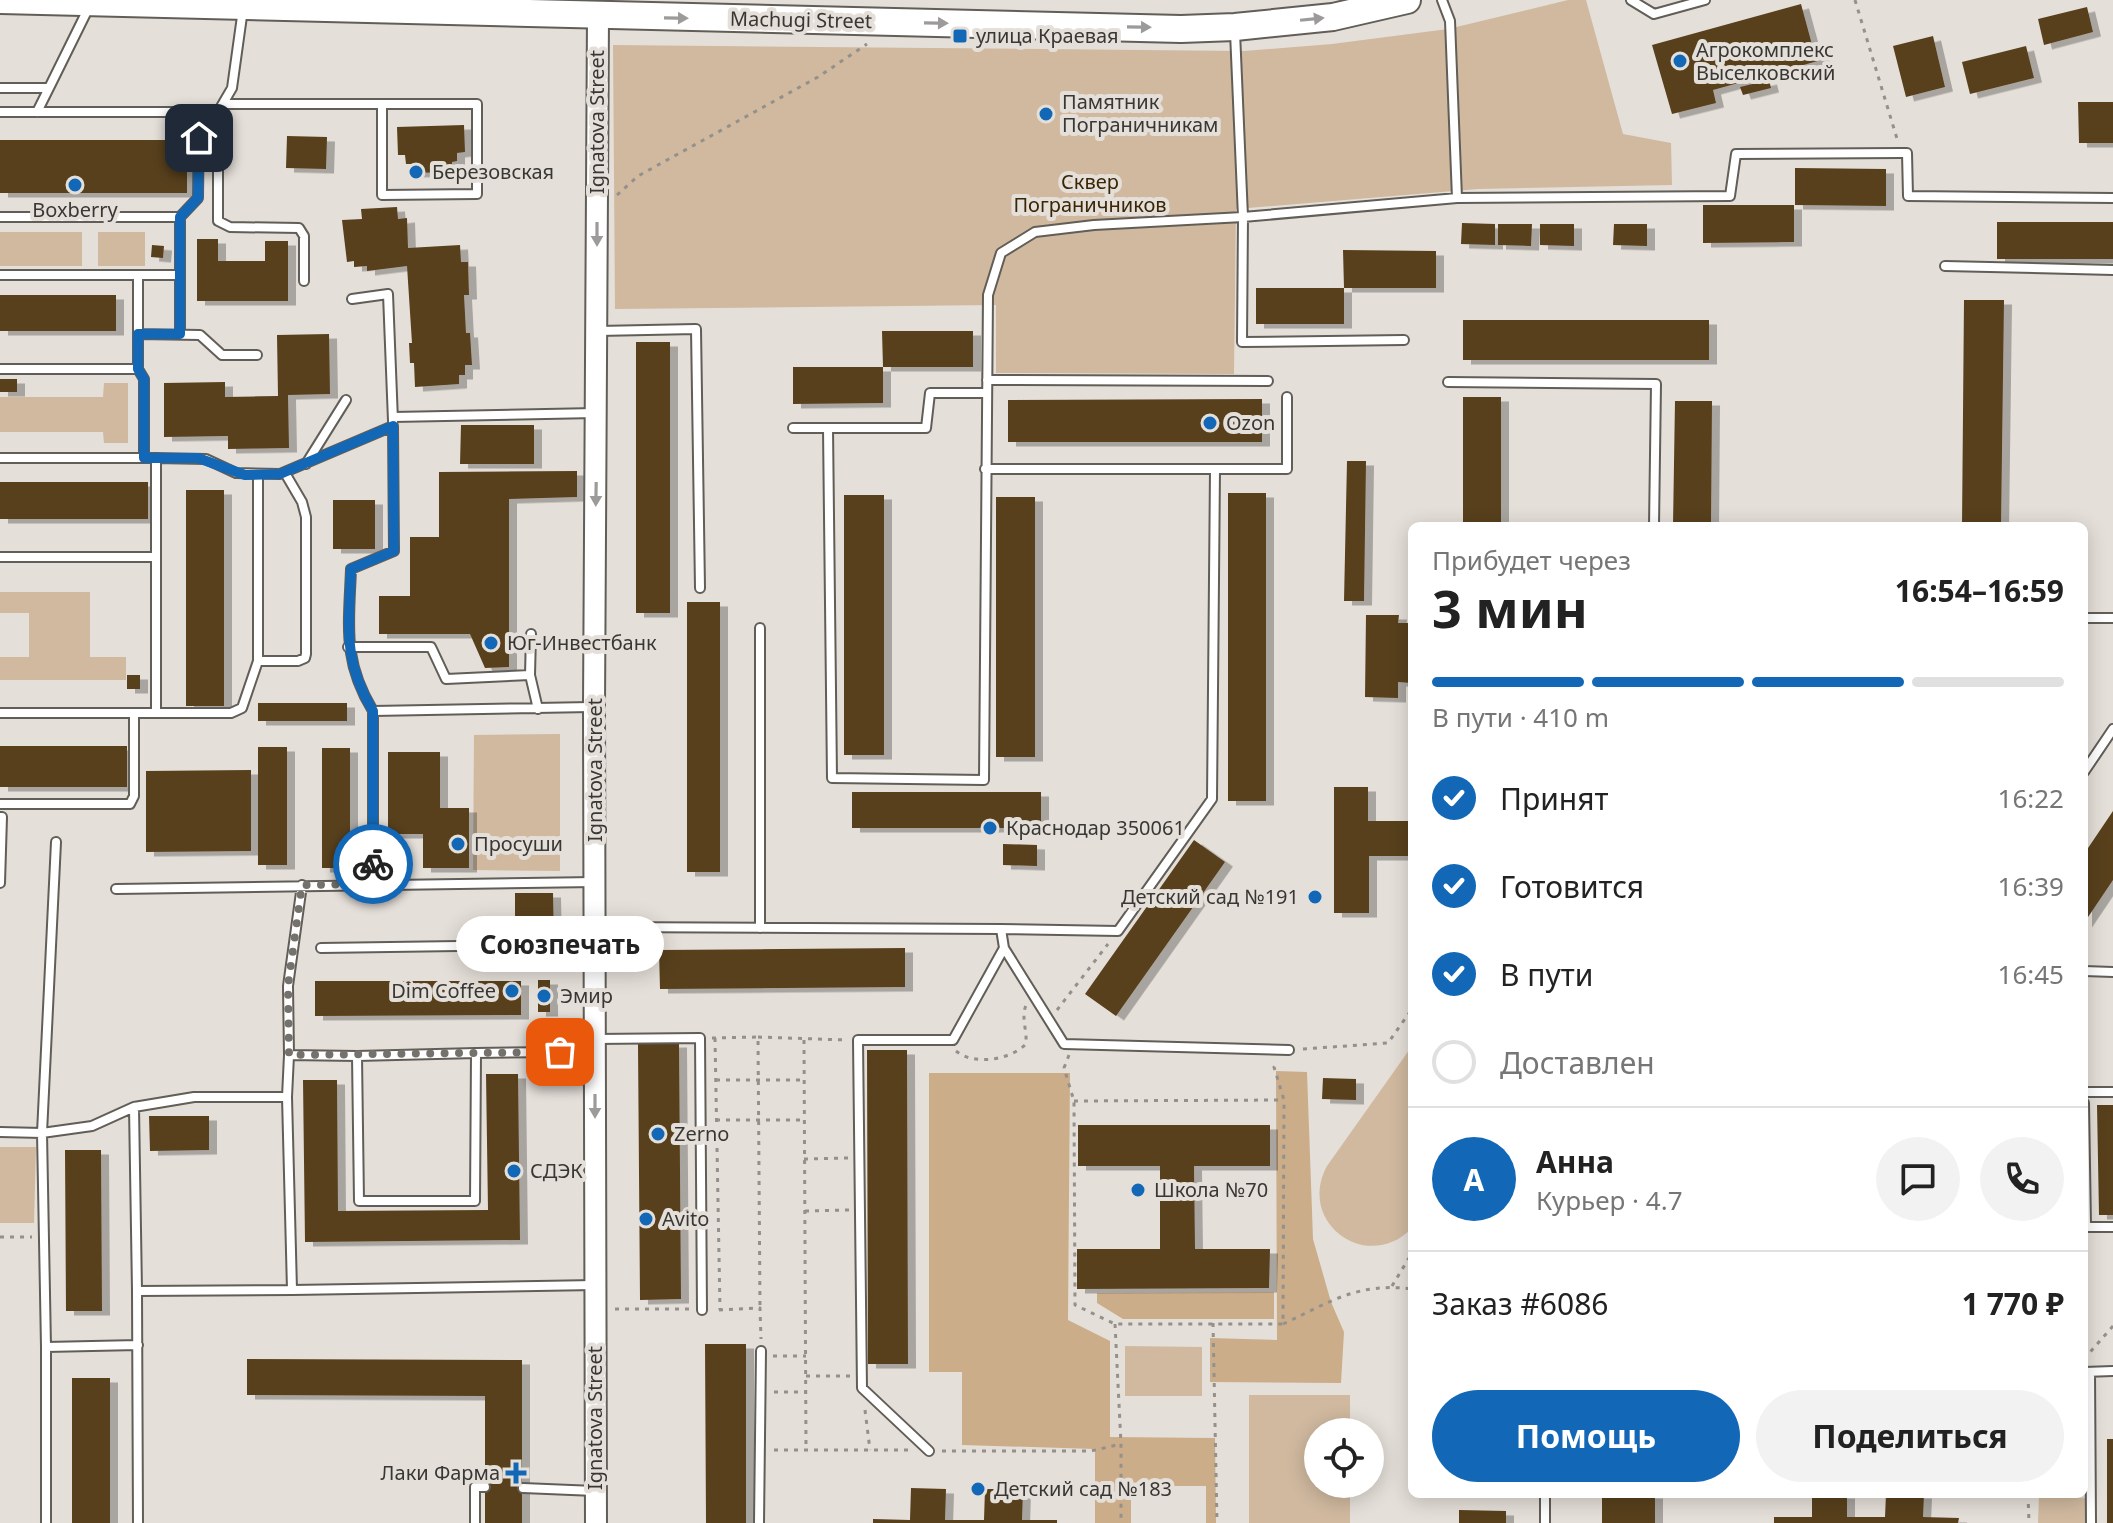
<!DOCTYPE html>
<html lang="ru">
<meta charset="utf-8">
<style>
:root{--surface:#fff;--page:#f2f2f2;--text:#222;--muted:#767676;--line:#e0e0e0;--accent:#1268b6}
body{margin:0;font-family:"Noto Sans",sans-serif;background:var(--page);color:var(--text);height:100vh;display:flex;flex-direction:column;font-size:30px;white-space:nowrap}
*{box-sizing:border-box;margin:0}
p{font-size:26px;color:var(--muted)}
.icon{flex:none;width:44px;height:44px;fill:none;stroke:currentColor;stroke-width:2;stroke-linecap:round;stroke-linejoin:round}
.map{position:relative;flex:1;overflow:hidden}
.side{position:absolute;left:1408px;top:522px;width:680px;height:976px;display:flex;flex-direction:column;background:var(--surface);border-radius:12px;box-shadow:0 4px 20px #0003}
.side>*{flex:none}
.controls{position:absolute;left:1304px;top:1418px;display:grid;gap:16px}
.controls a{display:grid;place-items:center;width:80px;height:80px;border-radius:50%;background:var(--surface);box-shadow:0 4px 20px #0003;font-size:40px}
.pin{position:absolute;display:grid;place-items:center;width:68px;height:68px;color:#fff;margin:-34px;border-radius:16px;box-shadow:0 4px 12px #0006}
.courier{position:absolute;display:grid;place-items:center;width:80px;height:80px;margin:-40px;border:6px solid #1268b6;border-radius:50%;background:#fff;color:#222;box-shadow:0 2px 10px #0007}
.bubble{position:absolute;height:56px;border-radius:28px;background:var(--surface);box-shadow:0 4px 20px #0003;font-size:26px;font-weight:700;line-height:56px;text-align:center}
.summary em{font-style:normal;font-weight:700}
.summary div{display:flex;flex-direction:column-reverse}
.summary{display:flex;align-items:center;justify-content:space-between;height:136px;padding:0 24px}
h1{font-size:52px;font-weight:700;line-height:60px}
.bar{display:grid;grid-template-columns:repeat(4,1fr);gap:12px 8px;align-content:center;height:96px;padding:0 24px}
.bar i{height:10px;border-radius:6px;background:var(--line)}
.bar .on{background:var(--accent)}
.bar p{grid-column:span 4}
.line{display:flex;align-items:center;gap:20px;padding:0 24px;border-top:2px solid var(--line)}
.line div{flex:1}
.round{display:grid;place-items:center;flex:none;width:84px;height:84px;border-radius:42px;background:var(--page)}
ol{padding:0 24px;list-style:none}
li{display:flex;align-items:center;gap:24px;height:88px}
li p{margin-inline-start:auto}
li .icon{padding:8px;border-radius:50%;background:var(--accent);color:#fff;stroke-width:4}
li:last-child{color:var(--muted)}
li i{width:44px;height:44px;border:4px solid var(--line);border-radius:50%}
.cta{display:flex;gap:16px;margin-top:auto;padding:16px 24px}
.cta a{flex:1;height:92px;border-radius:48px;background:var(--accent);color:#fff;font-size:32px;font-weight:700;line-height:92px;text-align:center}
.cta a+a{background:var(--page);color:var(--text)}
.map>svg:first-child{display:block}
</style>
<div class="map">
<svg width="2113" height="1523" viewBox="0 0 2113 1523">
<defs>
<filter id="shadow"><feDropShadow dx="8" dy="4.5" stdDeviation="0" flood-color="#0004"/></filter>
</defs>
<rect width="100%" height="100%" fill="#e5dfd9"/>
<path fill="#d0b99f" d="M1568,0H1586L1623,134L1671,143L1672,185L1478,189L1236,209L1234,374L996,373V305L615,309L613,45L1244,51L1332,44L1448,29Z
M0,232H82V266H0Z
M98,232H145V266H98Z
M104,383H128V443H104L103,432H0V397H103Z
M0,592H90V657H126V680H0V657H29V613H0Z
M560,734V871L473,870L474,735Z
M1412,1046V1228C1368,1274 1296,1223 1327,1166Z
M0,1147H36L34,1223H0Z
M1125,1346L1202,1347V1396H1125Z
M1249,1395H1350V1432H1318V1484H1350V1523H1249Z
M2039,1496L2087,1498L2086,1523H2038Z"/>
<path fill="#ccad89" d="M1276,1071L1307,1072L1313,1239L1331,1302L1344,1332L1341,1383L1210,1382V1338L1277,1340Z
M929,1073H1070L1068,1320L1110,1341V1437L1215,1438L1216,1523H1206V1486H1131V1523H1095V1449L962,1445V1372H929Z
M1274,1292V1319H1123L1097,1303V1293Z"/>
<path fill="#593f1c" filter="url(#shadow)" d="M1801,4L1814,52L1822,49L1825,59L1713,90L1716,103L1672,114L1652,45Z
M2087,7L2093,32L2044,45L2038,19Z
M1933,36L1945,87L1906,97L1893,46Z
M2026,46L2034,78L1970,94L1962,62Z
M1769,80L1771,88L1743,95L1740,87Z
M2078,102H2113V143H2079Z
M464,125L465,152L457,153V161L452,162V172L413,173L412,164H406L405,155H398L397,127Z
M287,136L327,137L326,169L286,168Z
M0,140H187V193H0Z
M1795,168L1886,169V206L1795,205Z
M1703,205H1794V242L1703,243Z
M397,207L398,219L407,218L408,248L460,245L461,262H468L469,295H464L466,333H470L472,365H465V375H459V384L415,387L414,363H410L409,343H412L407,266L367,271V266L354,267V261L347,262L342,220L362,219L361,209Z
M1997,222H2113V259H1997Z
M1462,223L1495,224V245L1461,244Z
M1498,224H1532L1531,246L1498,245Z
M1540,224H1574V246L1540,245Z
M1614,224H1647V246L1613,245Z
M197,239H218V261H265V241H288V301H197Z
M152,245L164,246L163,258L151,257Z
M1343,250L1436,251V288H1344V324H1256V288H1344Z
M0,295H116V331H0Z
M1964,300H2004L2001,526H1962Z
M1463,320H1709V360H1463Z
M882,331H973V367H883Z
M329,334L330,394L288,395L289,448L228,449V436L164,437V383L225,382V397L278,396L277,335Z
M636,342H670V613H636Z
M793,367H883V403L793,404Z
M0,379H17V392H0Z
M1463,397H1501V526H1463Z
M1262,399V442H1008V400Z
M1675,401H1712L1711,526H1673Z
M461,425H534V464H460Z
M1347,461H1366L1364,601H1344Z
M577,471V497L509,499V667L485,668L470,634H379V596H410V537H439V472Z
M0,482H148V519H0Z
M186,490H224V706H186Z
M1228,493H1266V801H1228Z
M844,495H884V755H844Z
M996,497H1035V757H996Z
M333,500H375V549H333Z
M687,602H720V872H687Z
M1366,615H1399L1398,623H1412V683L1398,682V698L1365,697Z
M127,675H140V689H127Z
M258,703H347V721H258Z
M0,746H127V787H0Z
M258,747H287V865H258Z
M322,748H350V868H322Z
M388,752H440V808H469V868H423V834H388Z
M251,770V851L146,852V771Z
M1334,787H1368V821H1412V856H1369V913H1334Z
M852,792H1041V828H852Z
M2113,811V880L2084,923V854Z
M1194,840L1225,862L1116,1016L1085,994Z
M1003,844L1037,845V866L1003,865Z
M515,893H553L554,942H515Z
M905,948V987L660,989L659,950Z
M538,980H550V1012H538Z
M315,981H521V1015L315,1016Z
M679,1043L681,1299L640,1300L638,1044Z
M867,1050H907L908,1364H868Z
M558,1066H578V1081H558Z
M486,1074H518L520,1240L305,1242L303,1080H337L338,1211L488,1210Z
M1323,1078L1356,1079V1100L1322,1099Z
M2097,1105H2113V1215H2099Z
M149,1116H209V1150L150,1151Z
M1078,1125H1270V1166H1194L1195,1249H1270L1269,1288L1077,1289V1249H1160V1166H1078Z
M65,1150H101L102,1311H66Z
M705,1344H746V1523H706Z
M247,1359L522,1360V1523H485V1396L247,1395Z
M72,1378H110V1523H72Z
M2107,1439H2113V1523H2107Z
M911,1488L946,1489L945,1520H984L985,1489H1023L1022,1520H1057V1523H873V1519L910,1520Z
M1602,1494H1655V1523H1602Z
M1812,1494H1847V1517H1885L1886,1494H1924L1923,1517L1959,1518L1958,1523H1774V1517H1812Z
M1459,1510L1506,1511V1523H1459Z"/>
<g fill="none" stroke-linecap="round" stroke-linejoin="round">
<defs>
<path id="service" d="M1442,0L1450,21L1457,198L1730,196L1736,154L1901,153H1907L1908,196L2113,198
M1631,0L1654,14L1705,0
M0,88H49L90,5
M223,104H477V194L382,195V104
M0,112H218L232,88L243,9
M37,112L49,88
M218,112V221L230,227L299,228L304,236V281
M0,217H180
M1945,266L2113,270
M0,275H180
M138,275V369L144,379V458
M352,299L388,294L393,421
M598,331L696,329L700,588
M138,334L200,335L222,355H257
M180,334V217L198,198L199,112
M1404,340L1242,342L1243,217L1457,198
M0,369H138
M987,380L1268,381
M1448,382L1656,384L1654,526
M393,417L596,413
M793,428H926L930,393H987
M828,428L832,778L984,780L988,295L1001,253L1035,232L1094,225L1243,217L1235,32
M0,458H156V557
M156,458L206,459L236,473L280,474L393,426L394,551L351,569C349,625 342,660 373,711L591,707
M306,464L346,400
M985,469H1215L1212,799L1118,931L1001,929
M1215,469H1287V397
M0,557H156V713H0
M2084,618H2113
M531,634L530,675L538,709
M348,647H431L446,679L530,675
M258,661H298L305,658L306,654V517L302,502L285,473
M373,711V884
M156,713H231L242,708L258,661V475
M2084,772L2113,729
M0,804H130L134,796V713
M0,817H2L0,883
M56,842L42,1133L92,1126L134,1107
M302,885L288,986L289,1055L357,1056L359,1201H475L476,1053L560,1052L595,1039L700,1038L702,1310
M116,889L595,882
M596,927L1001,929L1004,948L1064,1044L1289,1050
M760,928V628
M321,948L595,944
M2084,971L2113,972
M289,1055L287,1097L292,1290L595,1285
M357,1056L476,1053
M2084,1092H2113
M2084,1103L2086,1227H2113
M0,1132L42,1133L46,1347L138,1345
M137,1291L134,1107L194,1097H287
M46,1347V1523
M2084,1372L2113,1371
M2090,1372L2091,1523
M929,1451L862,1388L858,1040H953L1004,948
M523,1488L595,1491
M1545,1494V1523
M138,1523L137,1291L292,1290
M475,1523V1487H485
M759,1523L761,1351"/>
<path id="tertiary" d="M596,1523L594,707L598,16"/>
<path id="primary" d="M0,0L1181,29L1235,27L1333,17L1407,0"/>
</defs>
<use href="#service" stroke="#615d57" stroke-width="12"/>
<use href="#tertiary" stroke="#615d57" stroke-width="24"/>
<use href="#primary" stroke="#615d57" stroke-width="30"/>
<path stroke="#94908b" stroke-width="3" stroke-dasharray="4 6" stroke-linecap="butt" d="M1855,0L1898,142
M617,195L638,176L818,77L867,44
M1057,1010L1108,944
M758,1037L846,1040
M712,1038L758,1037L760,1308
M715,1038L720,1310
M804,1040L806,1450
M1303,1049L1388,1043L1412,1009
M956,1051C974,1066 1010,1060 1026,1044C1027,1029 1021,1018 1026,1005
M1069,1055L1064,1068L1074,1101L1075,1305L1115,1324H1283L1284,1100L1274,1067L1277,1063
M716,1080H804
M1074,1101L1284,1100
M716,1120H804
M804,1159L848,1158
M805,1211L849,1210
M0,1237H32
M1392,1286L1412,1253
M615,1309H691
M719,1310L760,1308L761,1339
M1213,1323L1217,1523
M1115,1324L1121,1444V1523
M1283,1324C1330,1302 1358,1282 1412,1289
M773,1356H806
M2084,1359L2113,1326
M806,1376H850
M774,1392H806
M865,1410L870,1450
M774,1450H910
M942,1451H1091L1121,1444
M2028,1494L2029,1523"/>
<use href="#service" stroke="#fff" stroke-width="8"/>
<use href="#tertiary" stroke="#fff" stroke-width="20"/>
<use href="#primary" stroke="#fff" stroke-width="26"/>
</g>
<defs><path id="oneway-solid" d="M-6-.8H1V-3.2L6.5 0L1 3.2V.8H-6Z" transform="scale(2)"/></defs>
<g fill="#9c9b9a">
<use href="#oneway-solid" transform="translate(676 18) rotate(1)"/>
<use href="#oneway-solid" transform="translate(1312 19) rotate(-6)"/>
<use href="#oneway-solid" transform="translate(936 23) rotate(1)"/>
<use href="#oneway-solid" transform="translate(1139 27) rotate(1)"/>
<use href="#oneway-solid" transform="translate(597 234) rotate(90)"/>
<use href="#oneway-solid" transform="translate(596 494) rotate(91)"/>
<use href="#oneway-solid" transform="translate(595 1106) rotate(90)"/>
</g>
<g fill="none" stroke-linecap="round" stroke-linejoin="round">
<path stroke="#75726e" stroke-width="8" stroke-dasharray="0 14.4" d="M373,864V884L302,885L288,986L289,1055L560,1052"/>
<path stroke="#1268b6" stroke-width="10" d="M199,138L198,198L180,217V334H138V369L144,379V458H198L245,475L280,474L393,426L394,551L351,569C349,625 342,660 373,711V864"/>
</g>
<g fill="#1268b6" stroke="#e5dfd9" stroke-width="3">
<rect x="952" y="28" width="16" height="16" rx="4"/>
<circle cx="1680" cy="61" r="8"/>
<circle cx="1046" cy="114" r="8"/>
<circle cx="416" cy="172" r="8"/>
<circle cx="75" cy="185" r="8"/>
<circle cx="1210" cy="423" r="8"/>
<circle cx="491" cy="643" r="8"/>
<circle cx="990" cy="828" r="8"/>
<circle cx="458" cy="844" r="8"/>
<circle cx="1315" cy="897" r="8"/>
<circle cx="512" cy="991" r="8"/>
<circle cx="544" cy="996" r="8"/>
<circle cx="658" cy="1134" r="8"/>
<circle cx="514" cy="1171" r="8"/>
<circle cx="1138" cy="1190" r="8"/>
<circle cx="646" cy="1219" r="8"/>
<path d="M512 1461h8v8h8v8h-8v8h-8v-8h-8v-8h8z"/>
<circle cx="978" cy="1489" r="8"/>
</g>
<g text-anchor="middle" stroke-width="8" stroke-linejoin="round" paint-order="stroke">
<g font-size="20" fill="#393734" stroke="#e5dfd9">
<text transform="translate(801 20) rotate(1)" y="7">Machugi Street</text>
<text transform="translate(597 122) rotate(-90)" y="7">Ignatova Street</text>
<text transform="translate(595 770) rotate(-90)" y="7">Ignatova Street</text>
<text transform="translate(595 1418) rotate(-90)" y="7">Ignatova Street</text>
</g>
<g font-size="20" fill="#393734" stroke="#e5dfd9" text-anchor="start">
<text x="976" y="43">улица Краевая</text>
<text x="1696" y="57">Агрокомплекс<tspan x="1696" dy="23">Выселковский</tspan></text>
<text x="1062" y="109">Памятник<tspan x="1062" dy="23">Пограничникам</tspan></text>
<text x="432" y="179">Березовская</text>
<text x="75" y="217" text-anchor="middle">Boxberry</text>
<text x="1226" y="430">Ozon</text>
<text x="507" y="650">Юг-Инвестбанк</text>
<text x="1006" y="835">Краснодар 350061</text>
<text x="474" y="851">Просуши</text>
<text x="1299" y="904" text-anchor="end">Детский сад №191</text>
<text x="496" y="998" text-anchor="end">Dim Coffee</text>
<text x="560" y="1003">Эмир</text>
<text x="674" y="1141">Zerno</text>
<text x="530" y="1178">СДЭК</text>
<text x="1154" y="1197">Школа №70</text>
<text x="662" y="1226">Avito</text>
<text x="500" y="1480" text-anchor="end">Лаки Фарма</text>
<text x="994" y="1496">Детский сад №183</text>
</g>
<g font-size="20" fill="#3a2505" stroke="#e5dfd9">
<text x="1090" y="189">Сквер<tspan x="1090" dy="23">Пограничников</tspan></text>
</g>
</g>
</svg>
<div class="controls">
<a><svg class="icon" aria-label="locate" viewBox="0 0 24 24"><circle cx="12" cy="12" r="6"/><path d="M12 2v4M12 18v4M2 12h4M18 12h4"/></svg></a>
</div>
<div class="pin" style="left:560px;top:1052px;background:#ea580c"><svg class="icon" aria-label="bag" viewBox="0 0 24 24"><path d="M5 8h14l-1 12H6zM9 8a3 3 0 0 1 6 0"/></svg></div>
<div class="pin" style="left:199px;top:138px;background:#1f2937"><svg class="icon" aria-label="home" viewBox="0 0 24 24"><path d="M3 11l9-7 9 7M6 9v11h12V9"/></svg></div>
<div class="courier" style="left:373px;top:864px"><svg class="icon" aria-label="bike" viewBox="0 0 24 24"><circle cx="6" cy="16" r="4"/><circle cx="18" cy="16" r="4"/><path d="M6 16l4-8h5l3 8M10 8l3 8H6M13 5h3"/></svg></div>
<div class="bubble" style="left:456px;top:916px;width:208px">Союзпечать</div>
<section class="side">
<div class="summary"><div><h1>3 мин</h1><p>Прибудет через</p></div><em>16:54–16:59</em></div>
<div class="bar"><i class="on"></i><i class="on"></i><i class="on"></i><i></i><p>В пути · 410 m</p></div>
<ol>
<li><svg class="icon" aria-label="check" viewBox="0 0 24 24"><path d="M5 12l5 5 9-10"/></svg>Принят<p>16:22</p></li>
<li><svg class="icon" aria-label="check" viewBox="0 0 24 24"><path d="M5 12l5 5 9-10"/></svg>Готовится<p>16:39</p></li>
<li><svg class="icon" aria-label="check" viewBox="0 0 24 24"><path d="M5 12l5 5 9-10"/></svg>В пути<p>16:45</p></li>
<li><i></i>Доставлен</li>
</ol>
<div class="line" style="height:144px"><b class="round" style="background:var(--accent);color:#fff">А</b><div><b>Анна</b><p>Курьер · 4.7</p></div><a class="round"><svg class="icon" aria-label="chat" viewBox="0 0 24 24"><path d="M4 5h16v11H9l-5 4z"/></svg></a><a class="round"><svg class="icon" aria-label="phone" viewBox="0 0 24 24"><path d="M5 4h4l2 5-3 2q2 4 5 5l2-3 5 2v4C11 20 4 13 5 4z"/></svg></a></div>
<div class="line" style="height:104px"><div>Заказ #6086</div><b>1 770 ₽</b></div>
<div class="cta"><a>Помощь</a><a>Поделиться</a></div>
</section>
</div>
